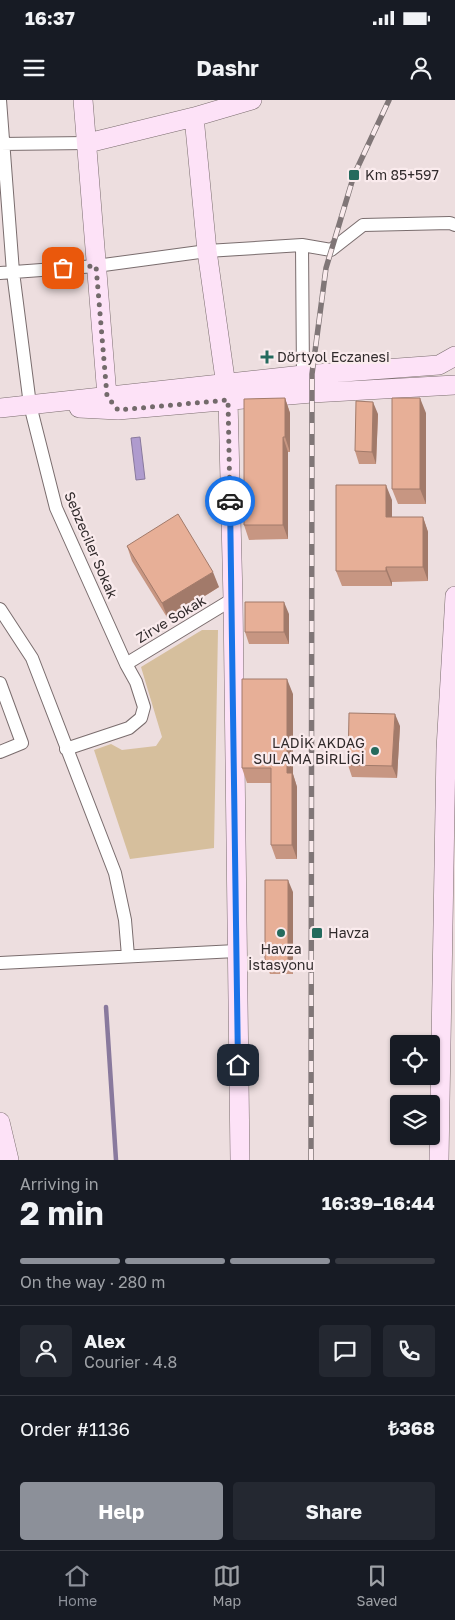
<!DOCTYPE html>
<meta charset="utf-8">
<style>
:root{--surface:#171b24;--page:#242831;--text:#f1f3f6;--muted:#9ea1a6;--line:#363941;--accent:#8c9099}
body{margin:0;font-family:"Golos Text",sans-serif;background:var(--page);color:var(--text);height:100vh;display:flex;flex-direction:column;font-size:19px;white-space:nowrap}
*{box-sizing:border-box;margin:0}
p{font-size:16px;color:var(--muted)}
.icon{flex:none;width:28px;height:28px;fill:none;stroke:currentColor;stroke-width:2;stroke-linecap:round;stroke-linejoin:round}
.map{position:relative;height:1060px;overflow:hidden}
.side{display:flex;flex-direction:column;background:var(--surface);flex:1}
.side>*{flex:none}
.controls{position:absolute;left:390px;top:935px;display:grid;gap:10px}
.controls a{display:grid;place-items:center;width:50px;height:50px;border-radius:5px;background:var(--surface);box-shadow:0 1px 4px #0004;font-size:25px}
.pin{position:absolute;display:grid;place-items:center;width:42px;height:42px;color:#fff;margin:-21px;border-radius:10px;box-shadow:0 2px 8px #0006}
.courier{position:absolute;display:grid;place-items:center;width:50px;height:50px;margin:-25px;border:4px solid #1a73e8;border-radius:50%;background:#fff;color:#222;box-shadow:0 1px 6px #0007}
.headline em{font-style:normal;font-weight:700}
.headline div{display:flex;flex-direction:column-reverse}
.headline{display:flex;align-items:center;justify-content:space-between;height:85px;padding:0 20px}
h1{font-size:32px;font-weight:700;line-height:38px}
.bar{display:grid;grid-template-columns:repeat(4,1fr);gap:8px 5px;align-content:center;height:60px;padding:0 20px}
.bar i{height:6px;border-radius:4px;background:var(--line)}
.bar .selected{background:var(--accent)}
.bar p{grid-column:span 4}
.line{display:flex;align-items:center;gap:12px;padding:0 20px;border-top:1px solid var(--line)}
.line div{flex:1}
.round{display:grid;place-items:center;flex:none;width:52px;height:52px;border-radius:5px;background:var(--page)}
.button{display:flex;gap:10px;margin-top:auto;padding:10px 20px}
.button a{flex:1;height:58px;border-radius:5px;background:var(--accent);color:#fff;font-size:20px;font-weight:700;line-height:58px;text-align:center}
.button a+a{background:var(--page);color:var(--text)}
.status{display:flex;justify-content:space-between;align-items:center;height:35px;padding:0 25px;background:var(--surface);direction:ltr}
.status svg{height:14px;fill:currentColor}
header{display:flex;justify-content:space-between;align-items:center;height:65px;padding:0 20px;background:var(--surface);font-size:22px;font-weight:700}
.tabs{display:flex;justify-content:space-around;align-items:center;height:70px;border-top:1px solid var(--line);background:var(--surface);font-size:14px;color:var(--muted)}
.tabs a{display:grid;justify-items:center;gap:2px}
.tabs .selected{color:var(--accent)}
.map>svg:first-child{display:block}
</style>
<div class="status"><b>16:37</b><svg viewBox="0 0 49 12"><path d="M0 12V9h3v3zM5 12V6h3v6zM10 12V3h3v9zM15 12V0h3v12zM26 1h20v11H26zM47 4h2v5h-2z"/></svg></div>
<header><svg class="icon" aria-label="menu" viewBox="0 0 24 24"><path d="M4 6h16M4 12h16M4 18h16"/></svg>Dashr<svg class="icon" aria-label="person" viewBox="0 0 24 24"><circle cx="12" cy="8" r="4"/><path d="M4 21q1-7 8-7t8 7"/></svg></header>
<div class="map">
<svg width="455" height="1060" viewBox="0 0 455 1060">
<rect width="100%" height="100%" fill="#eddedf"/>
<path fill="#d6bf9d" d="M202,530H218L214,748L130,759L94,650L111,644L122,650L156,646L162,637L141,567Z"/>
<path fill="#af9bce" stroke="#89799d" d="M140,337L145,379L136,380L131,338Z"/>
<g fill="none" stroke-linecap="round" stroke-linejoin="round">
<path stroke="#89799d" stroke-width="4.5" d="M106,907L116,1060"/>
<defs>
<path id="street" d="M0,0L13,172L30,305L56,408L126,564L136,582L144,607L141,618L129,628L66,649
M0,44L88,43
M302,145L303,275
M0,173L96,166L207,151L302,145L331,150L363,125L450,123L455,125
M0,509L32,558L115,773L125,820L128,856
M126,564L233,499
M0,583L22,643L0,652
M0,863L236,851"/>
<path id="secondary" d="M83,0L107,296L114,305
M194,17L207,151L228,300L233,499L240,1060
M88,43L194,17L252,0
M0,308L303,275L439,265L455,256
M79,308L118,310L312,293L455,285
M0,1022L9,1060
M439,1060L446,649L455,496"/>
</defs>
<use href="#street" stroke="#7a6d6e" stroke-width="14"/>
<use href="#secondary" stroke="#7a6d6e" stroke-width="20"/>
<use href="#street" stroke="#fff" stroke-width="12"/>
<use href="#secondary" stroke="#fde2f7" stroke-width="19"/>
<defs>
<path id="rail" d="M311,1060L312,274L326,168L354,75L389,0"/>
</defs>
<use href="#rail" stroke="#807677" stroke-width="5.5"/>
<use href="#rail" stroke="#faebed" stroke-width="4" stroke-dasharray="11" stroke-linecap="butt"/>
</g>
<path fill="#c79682" d="M285,298L290,313V352H288V439L249,440L244,425Z
M426,313V404H398L392,389Z
M378,314L376,364H359L355,351Z
M392,400V417H423L428,432V481L392,482V486H342L336,471Z
M127,446L219,487L168,519L132,461Z
M289,514V544H249L245,532Z
M293,594V674L297,687V759H276L271,745V683H247L242,668Z
M400,626L397,678L352,677L348,665Z
M293,792V874H270L265,862Z"/>
<path fill="#a27a6a" d="M285,298L290,313V352L285,337Z
M420,298L426,313V404L420,389Z
M373,302L378,314L376,364L372,352Z
M283,337L288,352V439L283,425Z
M386,385L392,400V432L386,417Z
M423,417L428,432V481L423,467Z
M386,467L392,482V486L386,471Z
M213,472L219,487L168,519L162,503Z
M284,502L289,514V544L284,532Z
M287,579L293,594V674L297,687V759L292,745L287,673Z
M395,614L400,626L397,678L392,666Z
M288,780L293,792V874L288,862Z"/>
<path fill="#e7af97" stroke="#a27a6a" d="M285,298V337H283V425H244V299Z
M392,298H420V389H392Z
M356,301L373,302L372,352L355,351Z
M336,385H386V417H423V467H386V471H336Z
M178,414L213,472L162,503L127,446Z
M245,502H284V532H245Z
M242,579H287V673H292V745H271V668H242Z
M349,613L395,614L392,666L348,665Z
M265,780H288V862H265Z"/>
<g fill="none" stroke-linecap="round" stroke-linejoin="round">
<path stroke="#736a6b" stroke-width="5" stroke-dasharray="0 9" d="M63,168L96,166L107,296L118,310L228,300L230,401"/>
<path stroke="#1a73e8" stroke-width="6" d="M230,401L238,965"/>
</g>
<g fill="#246a5d" stroke="#faebed" stroke-width="2">
<rect x="348" y="69" width="12" height="12" rx="2.5"/>
<path d="M264.5 249.5h5v5h5v5h-5v5h-5v-5h-5v-5h5z"/>
<circle cx="375" cy="651" r="5"/>
<circle cx="281" cy="833" r="5"/>
<rect x="311" y="827" width="12" height="12" rx="2.5"/>
</g>
<g text-anchor="middle" stroke-width="4.5" stroke-linejoin="round" paint-order="stroke">
<g font-size="14" fill="#312b2c" stroke="#faebed" text-anchor="start">
<text x="365" y="80">Km 85+597</text>
<text x="277" y="262">Dörtyol Eczanesi</text>
<text x="365" y="648" text-anchor="end">LADİK AKDAĞ<tspan x="365" dy="16">SULAMA BİRLİĞİ</tspan></text>
<text x="328" y="838">Havza</text>
<text x="281" y="854" text-anchor="middle">Havza<tspan x="281" dy="16">İstasyonu</tspan></text>
</g>
<g font-size="14" fill="#312b2c" stroke="#faebed">
<text transform="translate(91 445) rotate(67)" y="5">Sebzeciler Sokak</text>
<text transform="translate(171 519) rotate(-31)" y="5">Zirve Sokak</text>
</g>
</g>
</svg>
<div class="controls">
<a><svg class="icon" aria-label="locate" viewBox="0 0 24 24"><circle cx="12" cy="12" r="6"/><path d="M12 2v4M12 18v4M2 12h4M18 12h4"/></svg></a>
<a><svg class="icon" aria-label="layers" viewBox="0 0 24 24"><path d="M12 4l9 5-9 5-9-5zM3 14l9 5 9-5"/></svg></a>
</div>
<div class="pin" style="left:63px;top:168px;background:#ea580c"><svg class="icon" aria-label="bag" viewBox="0 0 24 24"><path d="M5 8h14l-1 12H6zM9 8a3 3 0 0 1 6 0"/></svg></div>
<div class="pin" style="left:238px;top:965px;background:#1f2937"><svg class="icon" aria-label="home" viewBox="0 0 24 24"><path d="M3 11l9-7 9 7M6 9v11h12V9"/></svg></div>
<div class="courier" style="left:230px;top:401px"><svg class="icon" aria-label="car" viewBox="0 0 24 24"><path d="M5 17H2v-5l4-1 3-4h7l3 4 3 1v5h-3M9 17h6M6 11h13"/><circle cx="7" cy="17" r="2"/><circle cx="17" cy="17" r="2"/></svg></div>
</div>
<section class="side">
<div class="headline"><div><h1>2 min</h1><p>Arriving in</p></div><em>16:39–16:44</em></div>
<div class="bar"><i class="selected"></i><i class="selected"></i><i class="selected"></i><i></i><p>On the way · 280 m</p></div>
<div class="line" style="height:90px"><a class="round"><svg class="icon" aria-label="person" viewBox="0 0 24 24"><circle cx="12" cy="8" r="4"/><path d="M4 21q1-7 8-7t8 7"/></svg></a><div><b>Alex</b><p>Courier · 4.8</p></div><a class="round"><svg class="icon" aria-label="chat" viewBox="0 0 24 24"><path d="M4 5h16v11H9l-5 4z"/></svg></a><a class="round"><svg class="icon" aria-label="phone" viewBox="0 0 24 24"><path d="M5 4h4l2 5-3 2q2 4 5 5l2-3 5 2v4C11 20 4 13 5 4z"/></svg></a></div>
<div class="line" style="height:65px"><div>Order #1136</div><b>₺368</b></div>
<div class="button"><a>Help</a><a>Share</a></div>
</section>
<nav class="tabs">
<a class="selected"><svg class="icon" aria-label="home" viewBox="0 0 24 24"><path d="M3 11l9-7 9 7M6 9v11h12V9"/></svg>Home</a>
<a><svg class="icon" aria-label="map" viewBox="0 0 24 24"><path d="M3 6l6-2 6 2 6-2v14l-6 2-6-2-6 2zM9 4v14M15 6v14"/></svg>Map</a>
<a><svg class="icon" aria-label="saved" viewBox="0 0 24 24"><path d="M7 4h10v16l-5-4-5 4z"/></svg>Saved</a>
</nav>
